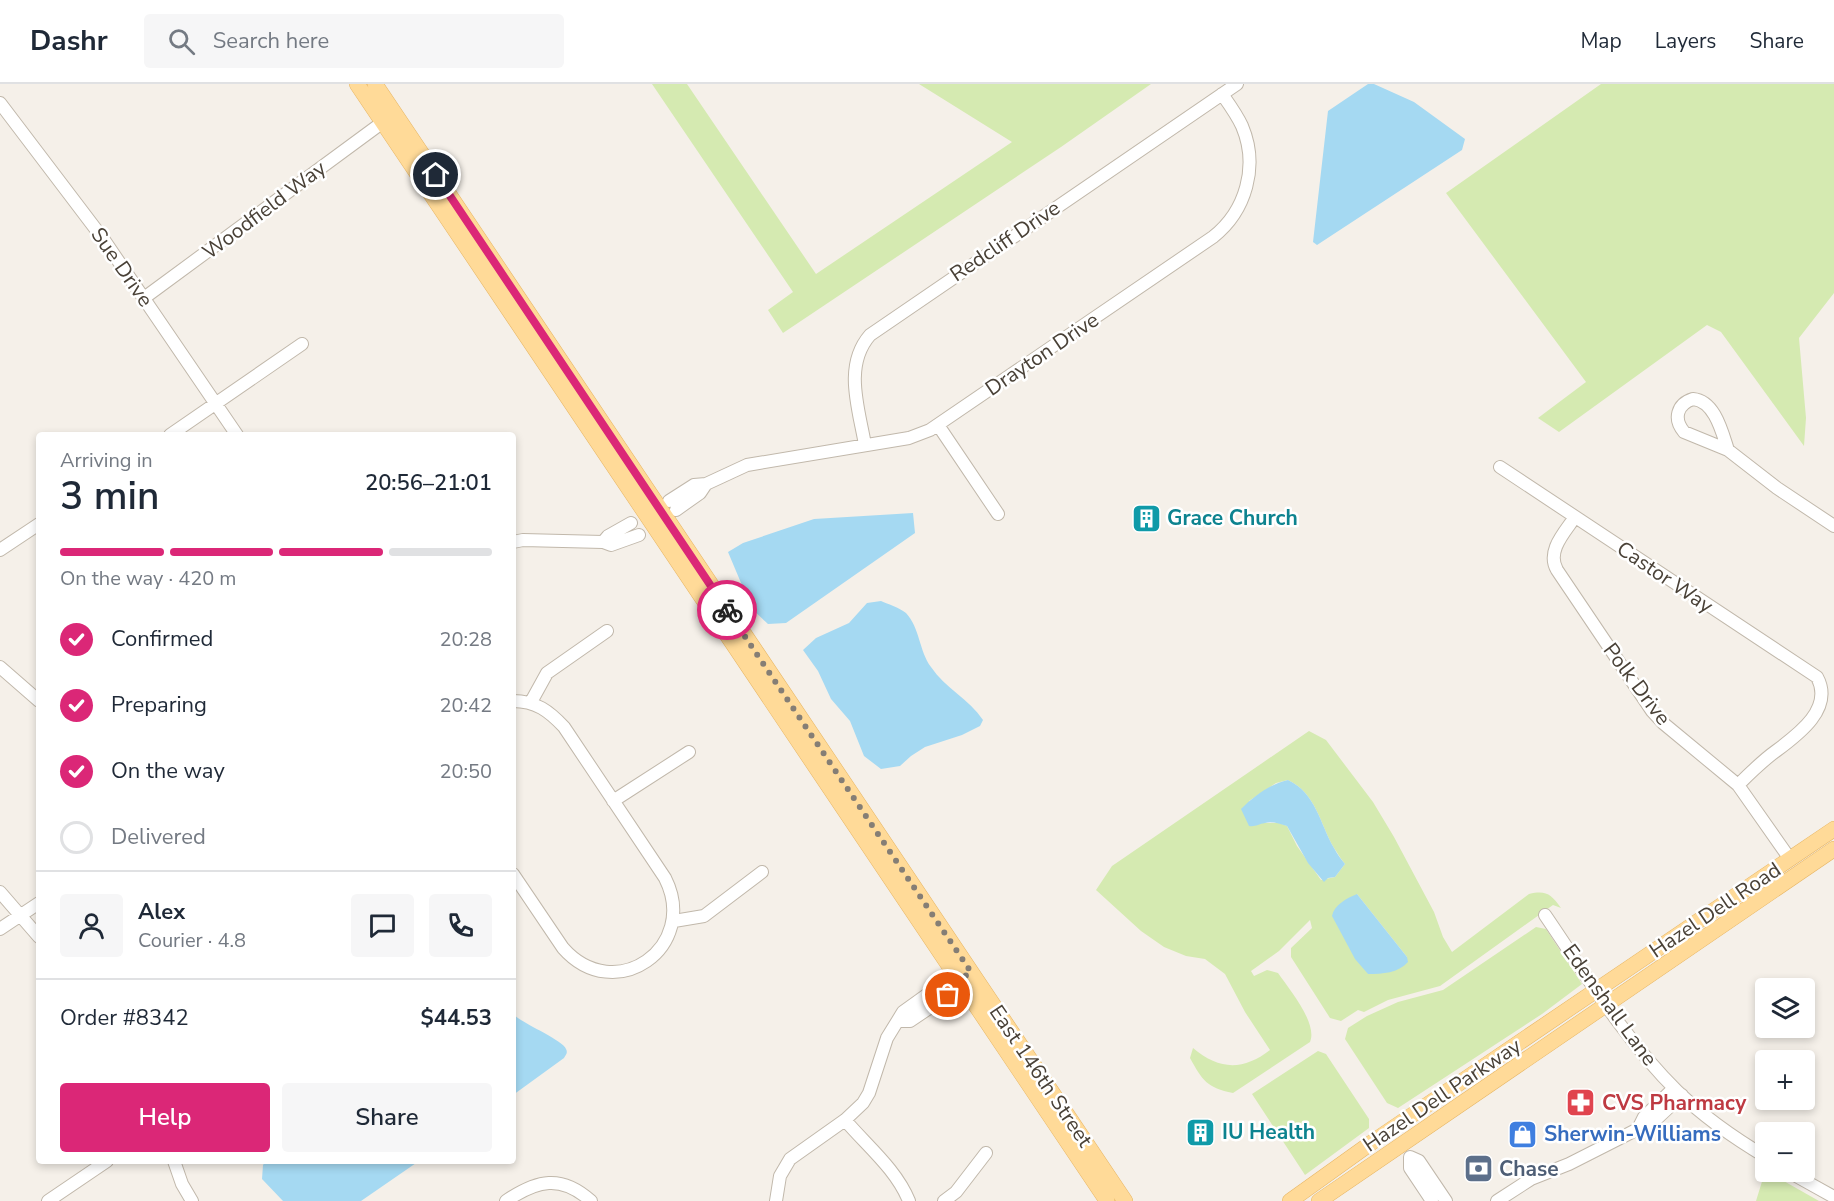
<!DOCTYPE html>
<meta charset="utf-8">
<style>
:root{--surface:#fff;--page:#f6f6f7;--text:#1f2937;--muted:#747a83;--line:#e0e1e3;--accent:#db2777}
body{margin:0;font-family:"Nunito Sans",sans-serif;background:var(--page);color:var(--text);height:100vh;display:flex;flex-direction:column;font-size:22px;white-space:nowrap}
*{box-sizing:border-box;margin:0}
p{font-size:20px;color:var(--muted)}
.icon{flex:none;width:33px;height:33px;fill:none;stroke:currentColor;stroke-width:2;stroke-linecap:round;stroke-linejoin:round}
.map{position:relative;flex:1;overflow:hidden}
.drawer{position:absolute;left:36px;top:348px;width:480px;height:732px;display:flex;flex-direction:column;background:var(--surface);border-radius:6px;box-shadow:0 3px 9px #0003}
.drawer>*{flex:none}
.tools{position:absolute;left:1755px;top:894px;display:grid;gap:12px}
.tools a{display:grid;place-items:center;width:60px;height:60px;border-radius:6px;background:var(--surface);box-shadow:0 3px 9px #0003;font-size:30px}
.pin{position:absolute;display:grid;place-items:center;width:51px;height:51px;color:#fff;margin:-26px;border:3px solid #fff;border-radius:50%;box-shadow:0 2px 6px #0007}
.courier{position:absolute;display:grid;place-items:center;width:60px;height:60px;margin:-30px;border:4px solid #db2777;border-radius:50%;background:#fff;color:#222;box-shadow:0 2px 8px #0007}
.overview em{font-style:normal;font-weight:600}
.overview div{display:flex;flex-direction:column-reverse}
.overview{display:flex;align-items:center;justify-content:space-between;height:102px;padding:0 24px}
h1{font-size:39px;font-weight:600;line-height:45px}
.bar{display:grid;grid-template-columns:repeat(4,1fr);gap:9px 6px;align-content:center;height:72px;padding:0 24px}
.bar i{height:8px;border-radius:4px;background:var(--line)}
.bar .current{background:var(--accent)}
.bar p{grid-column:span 4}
.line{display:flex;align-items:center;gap:15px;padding:0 24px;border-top:2px solid var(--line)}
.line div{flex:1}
.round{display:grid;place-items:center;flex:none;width:63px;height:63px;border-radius:6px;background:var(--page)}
ol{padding:0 24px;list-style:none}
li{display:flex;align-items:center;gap:18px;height:66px}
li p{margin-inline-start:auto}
li .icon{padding:6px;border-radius:50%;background:var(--accent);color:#fff;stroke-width:4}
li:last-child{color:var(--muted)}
li i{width:33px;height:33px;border:3px solid var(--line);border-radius:50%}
.primary-button{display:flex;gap:12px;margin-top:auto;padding:12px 24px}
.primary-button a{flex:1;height:69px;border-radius:6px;background:var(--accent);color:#fff;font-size:24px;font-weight:600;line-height:69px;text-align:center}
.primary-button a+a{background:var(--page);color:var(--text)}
header{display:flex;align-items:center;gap:36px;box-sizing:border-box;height:84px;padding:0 30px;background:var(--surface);border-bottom:2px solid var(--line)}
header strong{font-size:28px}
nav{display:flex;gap:33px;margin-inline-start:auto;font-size:21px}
.search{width:420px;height:54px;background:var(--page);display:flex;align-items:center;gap:15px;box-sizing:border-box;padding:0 21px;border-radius:6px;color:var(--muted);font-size:22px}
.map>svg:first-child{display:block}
</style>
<header>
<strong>Dashr</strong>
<div class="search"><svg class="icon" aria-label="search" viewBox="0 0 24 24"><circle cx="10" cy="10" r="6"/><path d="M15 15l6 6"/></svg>Search here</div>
<nav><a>Map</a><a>Layers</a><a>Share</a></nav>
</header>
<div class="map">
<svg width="1834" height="1117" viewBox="0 0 1834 1117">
<rect width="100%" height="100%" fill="#f5f0e9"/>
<path fill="#d5eab1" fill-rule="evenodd" d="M652,0H687L816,190L1012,58L919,0H1151L1061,63L783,249L768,226L793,208Z
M1601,0H1834V209L1799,254L1806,334L1804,362L1721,248L1707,241L1559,348L1538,334L1586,298L1446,109Z
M1309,647L1326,656L1373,718L1394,753L1434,828L1443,853L1452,868L1529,810C1546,806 1551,810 1561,824L1553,821L1440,902L1388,916L1364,928L1358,926L1341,937L1330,934L1291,873V864L1312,844L1310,836L1279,867L1251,887L1254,892L1267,886L1278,889C1289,905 1318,939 1310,958L1233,1009C1207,1004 1202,996 1190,974L1193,964C1219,986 1243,987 1270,966L1245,928L1225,890L1205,875L1186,872L1164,863L1141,847L1096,806L1112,782ZM1288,696C1316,709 1320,740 1334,764C1338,770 1341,775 1345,780L1335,793L1321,796L1297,762L1287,742L1279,739H1264L1249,717L1276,699ZM1357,810L1407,873L1368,890Z
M1536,843L1546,845L1582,900L1542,930L1398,1024L1387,1019L1345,955L1348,944L1367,932L1398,918L1443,906Z
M1318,967L1326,970L1369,1035V1044L1305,1091L1252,1010Z
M1768,1088L1819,1117H1756L1764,1091Z"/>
<path fill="#a5d9f2" d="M1368,0H1374L1414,18L1465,55L1462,66L1317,161L1313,158L1328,27Z
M913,429L915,449L786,539L768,540L752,525L728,468L743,459L814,435Z
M881,517C888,520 900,524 906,529C920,544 919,567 931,583C945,604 969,615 983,636L980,642L962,651L925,663L911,672L900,682L881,685L864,672L850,637L831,615L818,587L803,566L816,554L849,539L867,519Z
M1288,696C1316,709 1320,740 1334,764C1337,770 1341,775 1345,780L1335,793L1328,794L1324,798L1308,779L1287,742C1280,740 1272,737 1265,739C1258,740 1256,743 1249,742L1241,725C1254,712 1270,700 1288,696Z
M1357,810L1407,873L1408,878C1398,889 1383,890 1368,890L1355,875L1332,832C1334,821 1347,814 1357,810Z
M513,930C523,940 563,956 566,965C568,969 566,970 564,974L513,1011Z
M266,1077H419L361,1117H283L262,1095L263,1081Z"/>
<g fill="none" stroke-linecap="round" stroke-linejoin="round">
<defs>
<path id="minor" d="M0,19L104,156L237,351
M144,214L383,38
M938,341L998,430
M170,351L302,260
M865,361C859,325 843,282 870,251L1237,0
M1728,366C1722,348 1715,317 1693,315C1677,320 1673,335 1684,348L1728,366L1777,404L1834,442
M1500,383L1817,593C1834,624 1799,650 1776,667C1762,677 1750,689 1738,701
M669,417L694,401L706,400L747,381L909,354L930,346L1213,153C1246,127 1259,82 1242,42C1237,31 1229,20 1222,10
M676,426L700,409L706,400
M1575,433C1565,448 1546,467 1557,486L1652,627L1663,639L1738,701L1790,775
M631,439L608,452L603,458L611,461L639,451
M513,458L523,456L603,458
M0,466L39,440
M0,583L39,617
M513,617C536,617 549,627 564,643L665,794C700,863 615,923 563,864L513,790
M531,618L547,589L607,547
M613,717L689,668
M0,808L39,853
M1545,831C1586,891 1625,956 1677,1007C1704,1033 1734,1054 1766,1073
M674,837L704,832L762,788
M0,845L39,819
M899,937H910L956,906L955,900L958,897
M845,1036C867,1062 896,1085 909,1117
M1638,1045L1644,1033L1674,1004
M174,1077L182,1100L192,1117
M1789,1088L1834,1113
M48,1117L107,1077
M506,1117C537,1096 561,1090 591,1117
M776,1117L780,1092L790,1075L845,1036L863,1019L869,1009L887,954L903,928L949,895L955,900
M944,1117L956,1108L986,1069
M1432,1117L1410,1084V1073L1419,1077L1446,1117
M1497,1117L1531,1095L1569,1080L1638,1045L1650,1041L1682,1011"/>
<path id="major" d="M357,0L1107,1117
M375,0L1125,1117
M1290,1117L1371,1059L1834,745
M1319,1117L1834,765"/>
</defs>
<use href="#minor" stroke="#c1b8ab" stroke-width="14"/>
<use href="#major" stroke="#e7b665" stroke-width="16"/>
<use href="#minor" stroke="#fff" stroke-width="12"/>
<use href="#major" stroke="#ffda98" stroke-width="15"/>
</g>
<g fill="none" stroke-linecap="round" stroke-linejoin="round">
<path stroke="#857e75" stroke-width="6" stroke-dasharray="0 10.8" d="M727,526L971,888L954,900L956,906L948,911"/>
<path stroke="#db2777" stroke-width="8" d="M436,91L727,526"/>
</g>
<defs>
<symbol id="building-square" viewBox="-11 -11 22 22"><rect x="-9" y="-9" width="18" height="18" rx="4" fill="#0f9aa8" stroke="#fff"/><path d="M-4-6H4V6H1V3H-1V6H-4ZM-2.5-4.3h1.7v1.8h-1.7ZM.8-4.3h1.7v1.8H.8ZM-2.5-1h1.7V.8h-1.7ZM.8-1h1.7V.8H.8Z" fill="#fff"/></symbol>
<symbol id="pharmacy-square" viewBox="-11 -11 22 22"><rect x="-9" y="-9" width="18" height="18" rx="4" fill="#e0444e" stroke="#fff"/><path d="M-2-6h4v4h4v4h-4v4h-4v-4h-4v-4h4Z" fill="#fff"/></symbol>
<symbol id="shop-square" viewBox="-11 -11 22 22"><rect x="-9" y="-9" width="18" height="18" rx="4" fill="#3f7fe0" stroke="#fff"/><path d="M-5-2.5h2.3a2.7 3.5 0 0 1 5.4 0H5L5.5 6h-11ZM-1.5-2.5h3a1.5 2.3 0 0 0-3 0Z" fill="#fff"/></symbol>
<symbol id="bank-square" viewBox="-11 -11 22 22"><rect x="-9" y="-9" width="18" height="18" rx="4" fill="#5c6f8a" stroke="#fff"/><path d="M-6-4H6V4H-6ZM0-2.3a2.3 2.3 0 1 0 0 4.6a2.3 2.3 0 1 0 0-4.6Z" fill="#fff"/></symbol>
</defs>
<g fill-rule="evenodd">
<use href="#building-square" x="1130" y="418" width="33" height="33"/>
<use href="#pharmacy-square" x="1564" y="1002" width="33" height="33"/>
<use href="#building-square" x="1184" y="1032" width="33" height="33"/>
<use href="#shop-square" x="1506" y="1034" width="33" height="33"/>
<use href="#bank-square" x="1462" y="1068" width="33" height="33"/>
</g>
<g text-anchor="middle" stroke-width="5" stroke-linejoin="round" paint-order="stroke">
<g font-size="21" fill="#494137" stroke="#fff">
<text transform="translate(264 126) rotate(-37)" y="7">Woodfield Way</text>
<text transform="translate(1005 157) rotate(-34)" y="7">Redcliff Drive</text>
<text transform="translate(122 183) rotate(55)" y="7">Sue Drive</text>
<text transform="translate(1042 270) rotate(-34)" y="7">Drayton Drive</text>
<text transform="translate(1665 493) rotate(34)" y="7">Castor Way</text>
<text transform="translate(1637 600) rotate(53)" y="7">Polk Drive</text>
<text transform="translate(1715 826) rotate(-34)" y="7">Hazel Dell Road</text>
<text transform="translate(1610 921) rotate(54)" y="7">Edenshall Lane</text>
<text transform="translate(1041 992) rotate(56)" y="7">East 146th Street</text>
<text transform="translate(1442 1011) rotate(-34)" y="7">Hazel Dell Parkway</text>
</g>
<g font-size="21" font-weight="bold" fill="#0d838f" stroke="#fff" text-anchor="start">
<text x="1167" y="441">Grace Church</text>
<text x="1222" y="1055">IU Health</text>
</g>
<g font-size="21" font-weight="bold" fill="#be3a42" stroke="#fff" text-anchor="start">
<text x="1602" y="1026">CVS Pharmacy</text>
</g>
<g font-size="21" font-weight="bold" fill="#366cbe" stroke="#fff" text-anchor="start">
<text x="1544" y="1057">Sherwin-Williams</text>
</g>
<g font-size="21" font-weight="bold" fill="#4e5e75" stroke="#fff" text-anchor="start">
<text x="1499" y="1092">Chase</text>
</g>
</g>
</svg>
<div class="tools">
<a><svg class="icon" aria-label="layers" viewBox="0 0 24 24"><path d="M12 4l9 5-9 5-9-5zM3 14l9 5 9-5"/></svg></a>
<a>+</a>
<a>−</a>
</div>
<div class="pin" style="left:948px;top:911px;background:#ea580c"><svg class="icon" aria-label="bag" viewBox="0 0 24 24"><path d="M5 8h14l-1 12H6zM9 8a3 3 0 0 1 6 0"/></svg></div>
<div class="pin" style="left:436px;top:91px;background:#1f2937"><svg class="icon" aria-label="home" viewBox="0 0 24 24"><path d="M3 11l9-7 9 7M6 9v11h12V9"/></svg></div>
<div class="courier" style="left:727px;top:526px"><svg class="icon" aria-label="bike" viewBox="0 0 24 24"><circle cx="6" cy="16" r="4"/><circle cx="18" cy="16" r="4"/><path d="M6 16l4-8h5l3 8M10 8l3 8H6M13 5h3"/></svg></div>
<section class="drawer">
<div class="overview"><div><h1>3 min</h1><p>Arriving in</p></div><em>20:56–21:01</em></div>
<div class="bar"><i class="current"></i><i class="current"></i><i class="current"></i><i></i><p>On the way · 420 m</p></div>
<ol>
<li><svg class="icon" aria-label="check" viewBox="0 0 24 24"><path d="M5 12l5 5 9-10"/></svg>Confirmed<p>20:28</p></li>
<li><svg class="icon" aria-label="check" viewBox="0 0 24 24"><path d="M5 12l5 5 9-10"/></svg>Preparing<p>20:42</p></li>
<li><svg class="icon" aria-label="check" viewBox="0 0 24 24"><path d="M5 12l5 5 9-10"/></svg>On the way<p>20:50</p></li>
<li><i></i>Delivered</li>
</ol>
<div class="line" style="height:108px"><a class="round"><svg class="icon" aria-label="person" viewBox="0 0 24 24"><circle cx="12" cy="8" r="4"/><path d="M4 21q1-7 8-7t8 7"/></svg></a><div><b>Alex</b><p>Courier · 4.8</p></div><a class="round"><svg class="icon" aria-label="chat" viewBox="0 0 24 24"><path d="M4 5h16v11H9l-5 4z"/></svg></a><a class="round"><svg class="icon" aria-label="phone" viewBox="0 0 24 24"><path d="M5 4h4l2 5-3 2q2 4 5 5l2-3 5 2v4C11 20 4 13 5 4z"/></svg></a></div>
<div class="line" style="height:78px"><div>Order #8342</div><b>$44.53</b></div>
<div class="primary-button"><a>Help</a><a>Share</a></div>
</section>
</div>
